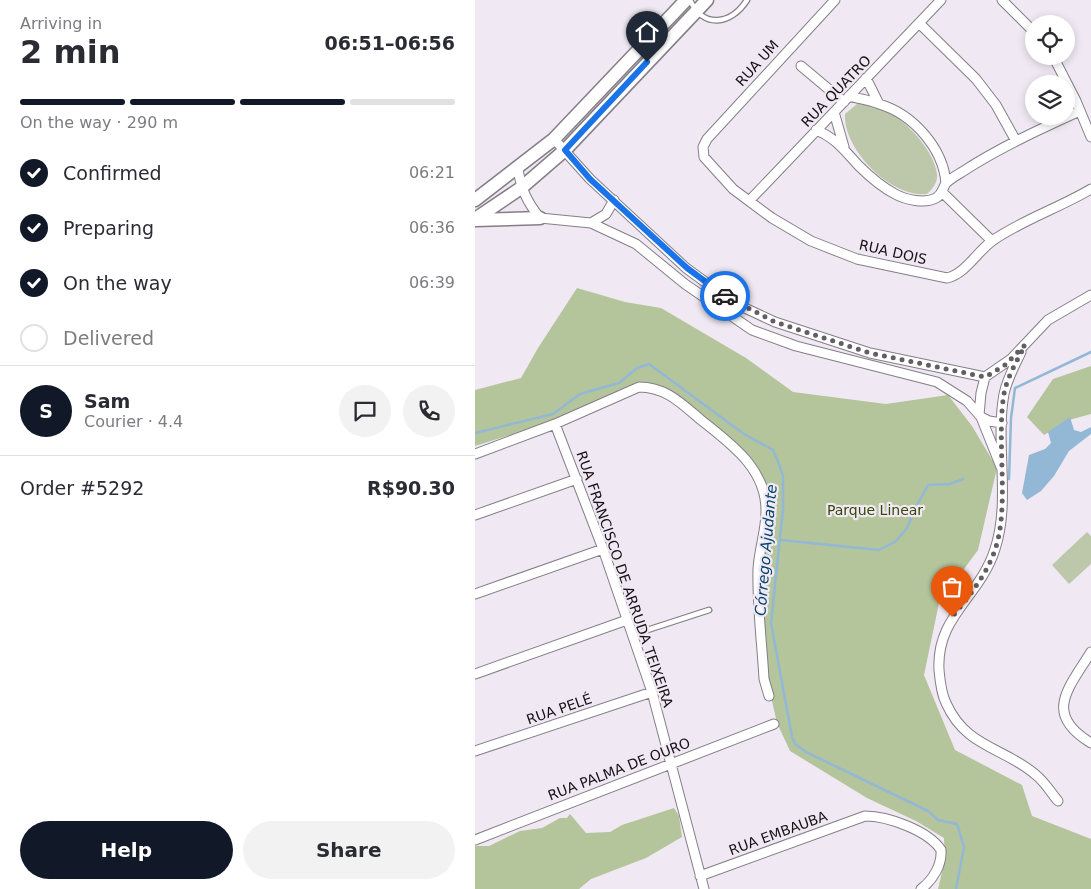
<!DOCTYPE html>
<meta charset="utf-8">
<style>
:root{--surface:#fff;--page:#f2f2f3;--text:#2b2b33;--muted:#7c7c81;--line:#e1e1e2;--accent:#111827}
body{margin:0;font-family:"DejaVu Sans",sans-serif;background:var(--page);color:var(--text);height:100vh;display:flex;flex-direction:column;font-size:19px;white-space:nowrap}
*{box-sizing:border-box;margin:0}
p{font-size:16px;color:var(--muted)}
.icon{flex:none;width:28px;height:28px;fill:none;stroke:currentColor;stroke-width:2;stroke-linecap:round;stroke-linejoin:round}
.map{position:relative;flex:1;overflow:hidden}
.drawer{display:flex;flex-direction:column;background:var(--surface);width:475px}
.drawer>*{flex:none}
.fabs{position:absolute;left:550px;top:15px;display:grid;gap:10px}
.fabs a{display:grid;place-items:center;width:50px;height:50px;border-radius:50%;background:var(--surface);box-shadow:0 2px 8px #0003;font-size:25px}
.pin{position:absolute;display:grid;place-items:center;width:42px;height:42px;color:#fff;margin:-51px -21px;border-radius:50% 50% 50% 0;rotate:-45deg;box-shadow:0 0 5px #0007}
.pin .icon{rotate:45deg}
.courier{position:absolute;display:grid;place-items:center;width:50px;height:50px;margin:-25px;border:4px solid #1a73e8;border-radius:50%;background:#fff;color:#222;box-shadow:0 1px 6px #0007}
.summary em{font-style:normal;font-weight:600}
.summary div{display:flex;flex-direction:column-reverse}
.summary{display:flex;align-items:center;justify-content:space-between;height:85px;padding:0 20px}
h1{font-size:32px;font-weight:600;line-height:38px}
.bar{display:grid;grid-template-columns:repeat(4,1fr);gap:8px 5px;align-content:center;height:60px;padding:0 20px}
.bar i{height:6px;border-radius:4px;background:var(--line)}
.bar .active{background:var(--accent)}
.bar p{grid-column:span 4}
.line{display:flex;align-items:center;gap:12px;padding:0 20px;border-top:1px solid var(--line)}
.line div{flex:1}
.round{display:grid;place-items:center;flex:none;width:52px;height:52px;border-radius:26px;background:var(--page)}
ol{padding:0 20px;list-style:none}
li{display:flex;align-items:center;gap:15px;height:55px}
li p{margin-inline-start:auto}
li .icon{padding:5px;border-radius:50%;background:var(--accent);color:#fff;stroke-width:4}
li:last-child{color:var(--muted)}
li i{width:28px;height:28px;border:2px solid var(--line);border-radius:50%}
.action{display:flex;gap:10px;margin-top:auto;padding:10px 20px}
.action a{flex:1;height:58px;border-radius:30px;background:var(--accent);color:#fff;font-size:20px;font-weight:600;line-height:58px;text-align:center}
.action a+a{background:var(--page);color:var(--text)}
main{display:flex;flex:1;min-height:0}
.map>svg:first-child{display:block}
</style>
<main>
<section class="drawer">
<div class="summary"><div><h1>2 min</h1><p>Arriving in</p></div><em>06:51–06:56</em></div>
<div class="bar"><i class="active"></i><i class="active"></i><i class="active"></i><i></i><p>On the way · 290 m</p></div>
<ol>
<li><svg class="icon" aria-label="check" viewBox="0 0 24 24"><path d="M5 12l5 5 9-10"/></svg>Confirmed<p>06:21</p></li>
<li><svg class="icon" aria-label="check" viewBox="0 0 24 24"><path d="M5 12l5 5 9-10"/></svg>Preparing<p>06:36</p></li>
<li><svg class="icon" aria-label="check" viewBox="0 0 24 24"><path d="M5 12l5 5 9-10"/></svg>On the way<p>06:39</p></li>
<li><i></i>Delivered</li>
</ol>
<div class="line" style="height:90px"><b class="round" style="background:var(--accent);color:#fff">S</b><div><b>Sam</b><p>Courier · 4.4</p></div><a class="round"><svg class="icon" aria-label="chat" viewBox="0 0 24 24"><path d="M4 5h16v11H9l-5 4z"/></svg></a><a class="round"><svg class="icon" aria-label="phone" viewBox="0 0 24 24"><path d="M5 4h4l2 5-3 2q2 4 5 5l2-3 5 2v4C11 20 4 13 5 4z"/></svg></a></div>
<div class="line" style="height:65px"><div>Order #5292</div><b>R$90.30</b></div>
<div class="action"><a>Help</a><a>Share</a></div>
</section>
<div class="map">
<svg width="616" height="889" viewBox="0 0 616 889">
<rect width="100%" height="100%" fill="#f0e9f3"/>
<path fill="#bdc8ab" d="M382,104C387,104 393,103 398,104C423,111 459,148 462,174C463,183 457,189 452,194C416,198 368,149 370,114Z
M612,532L616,536V564L594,584L577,565Z"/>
<path fill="#b4c49b" d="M102,288L150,302L186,308L271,358L318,392L411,404L473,395L497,426L522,468L503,550L464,603L449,675L480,750L547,785L557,816L616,839V889H463L470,860L469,838L441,821L392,798L315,751L302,723L292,679L286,569L294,512L279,465L179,385L83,420L0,446V390L46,378L63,348Z
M616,366V414L594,420L569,435L552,417L578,379Z
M199,808L204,816L207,837L171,858L116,879L104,889H0V846H14L45,831L67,828L85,818H92L95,814L111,833L135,832L147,825Z"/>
<path fill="#93b8d6" d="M595,417L599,430L606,432L616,427V434L594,451L579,476L566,491L552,500L547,493L554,455L570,449L576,443L573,432Z"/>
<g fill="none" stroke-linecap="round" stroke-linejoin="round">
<path stroke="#93b8d6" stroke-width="2.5" d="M0,433L78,414L105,394L144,383L162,368L174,364L269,434L298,450L302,459L308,476V509L296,623L317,737L320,744L331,752L453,811L463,820L482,824L489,847L481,889
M534,479L536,418L540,388L616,352
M306,540L404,550L420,542L432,528L440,509L453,485L475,484L488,479"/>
<defs>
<path id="lane" d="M215,0C228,29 256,25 272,0
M157,635L234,610"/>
<path id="street" d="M360,0L232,139L228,147L229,157L258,189L297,218L336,241L382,259L472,278C490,274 502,252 517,241C547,220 584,208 616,189
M527,0L559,32
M444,23L501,79L521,105L541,141
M578,56L601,101L616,137
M326,66L369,102
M391,78L404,104
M374,96C384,99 395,100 404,104C438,114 468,148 471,183
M359,112L369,147
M341,130C361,138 370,151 384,166C395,177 407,187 420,194C431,200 450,204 461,198C468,194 467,189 471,183C475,179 482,175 487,172C524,148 565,129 605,111
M79,139L115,179L211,268L259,303L300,322L395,353L510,377L536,359L573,320L616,295
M43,169C46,189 52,202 65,218L116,223L161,244L210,284L277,330L321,346L462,382L492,401L506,417L526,467
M468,193L517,241
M275,200L466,0
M116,223L131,214L139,200
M546,352C540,365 532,379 529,394C520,443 536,501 520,549C505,597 461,616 464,670C465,681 466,693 471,703C491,748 529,747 561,775C570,782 576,793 583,801
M504,415L506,393L510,377
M506,417L514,421L527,423
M80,424L128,549L177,692L229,889
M0,454L80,424L164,387C191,387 207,404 226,420C256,444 292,469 291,512C291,531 284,550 283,569C282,605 287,643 289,679L294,696
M0,515L102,479
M0,594L128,549
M616,652C593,689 568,714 616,743
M0,674L152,620
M0,751L177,692
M0,840L299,724
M225,876L390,816C413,816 454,831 466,850C467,865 458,880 446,889"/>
<path id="secondary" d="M0,200L79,139L211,0
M0,219L46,188L90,150L232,0
M0,220L65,218"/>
</defs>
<use href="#lane" stroke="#857e87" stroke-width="7"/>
<use href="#street" stroke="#857e87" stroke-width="11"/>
<use href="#secondary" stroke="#857e87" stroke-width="15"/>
<use href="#lane" stroke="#fff" stroke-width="4.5"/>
<use href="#street" stroke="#fff" stroke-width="9"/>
<use href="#secondary" stroke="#fff" stroke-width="12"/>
</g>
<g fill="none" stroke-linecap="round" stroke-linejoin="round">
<path stroke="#625e63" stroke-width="5" stroke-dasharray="0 9" d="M250,296L300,322L395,353L510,377L529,366L550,345C542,361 532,377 529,394C521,441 535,506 520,550C511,576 494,596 477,617"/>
<path stroke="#1a73e8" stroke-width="6" d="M172,62L90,150L115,179L212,268L250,296"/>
</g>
<g text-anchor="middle" stroke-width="4.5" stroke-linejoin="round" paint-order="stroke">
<g font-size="14" fill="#151316" stroke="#f0e9f3">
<text transform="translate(282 63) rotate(-48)" y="5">RUA UM</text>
<text transform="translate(361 91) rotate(-46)" y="5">RUA QUATRO</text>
<text transform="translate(418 252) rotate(13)" y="5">RUA DOIS</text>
<text transform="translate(150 579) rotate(71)" y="5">RUA FRANCISCO DE ARRUDA TEIXEIRA</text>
<text transform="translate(84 709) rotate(-19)" y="5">RUA PELÉ</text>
<text transform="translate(144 769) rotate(-21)" y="5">RUA PALMA DE OURO</text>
<text transform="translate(303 833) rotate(-20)" y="5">RUA EMBAUBA</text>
</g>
<g font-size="14" fill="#364706" stroke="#f0e9f3">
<text x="400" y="515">Parque Linear</text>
</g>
<g font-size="15" font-style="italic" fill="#004369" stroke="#f0e9f3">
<text transform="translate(291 550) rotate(-85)" y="5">Córrego Ajudante</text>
</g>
</g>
</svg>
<div class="fabs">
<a><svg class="icon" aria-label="locate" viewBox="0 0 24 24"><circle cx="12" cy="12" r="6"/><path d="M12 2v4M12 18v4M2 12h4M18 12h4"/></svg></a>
<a><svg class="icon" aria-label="layers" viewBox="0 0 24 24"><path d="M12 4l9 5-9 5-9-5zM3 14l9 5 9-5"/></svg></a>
</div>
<div class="pin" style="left:477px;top:617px;background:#ea580c"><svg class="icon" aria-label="bag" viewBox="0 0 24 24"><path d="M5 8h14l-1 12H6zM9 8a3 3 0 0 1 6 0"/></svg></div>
<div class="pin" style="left:172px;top:62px;background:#1f2937"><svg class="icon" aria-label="home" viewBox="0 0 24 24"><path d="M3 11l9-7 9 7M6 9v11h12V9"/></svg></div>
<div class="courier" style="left:250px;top:296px"><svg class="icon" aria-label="car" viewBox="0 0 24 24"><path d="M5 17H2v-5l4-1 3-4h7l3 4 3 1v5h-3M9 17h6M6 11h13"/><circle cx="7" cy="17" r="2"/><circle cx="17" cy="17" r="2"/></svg></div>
</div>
</main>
